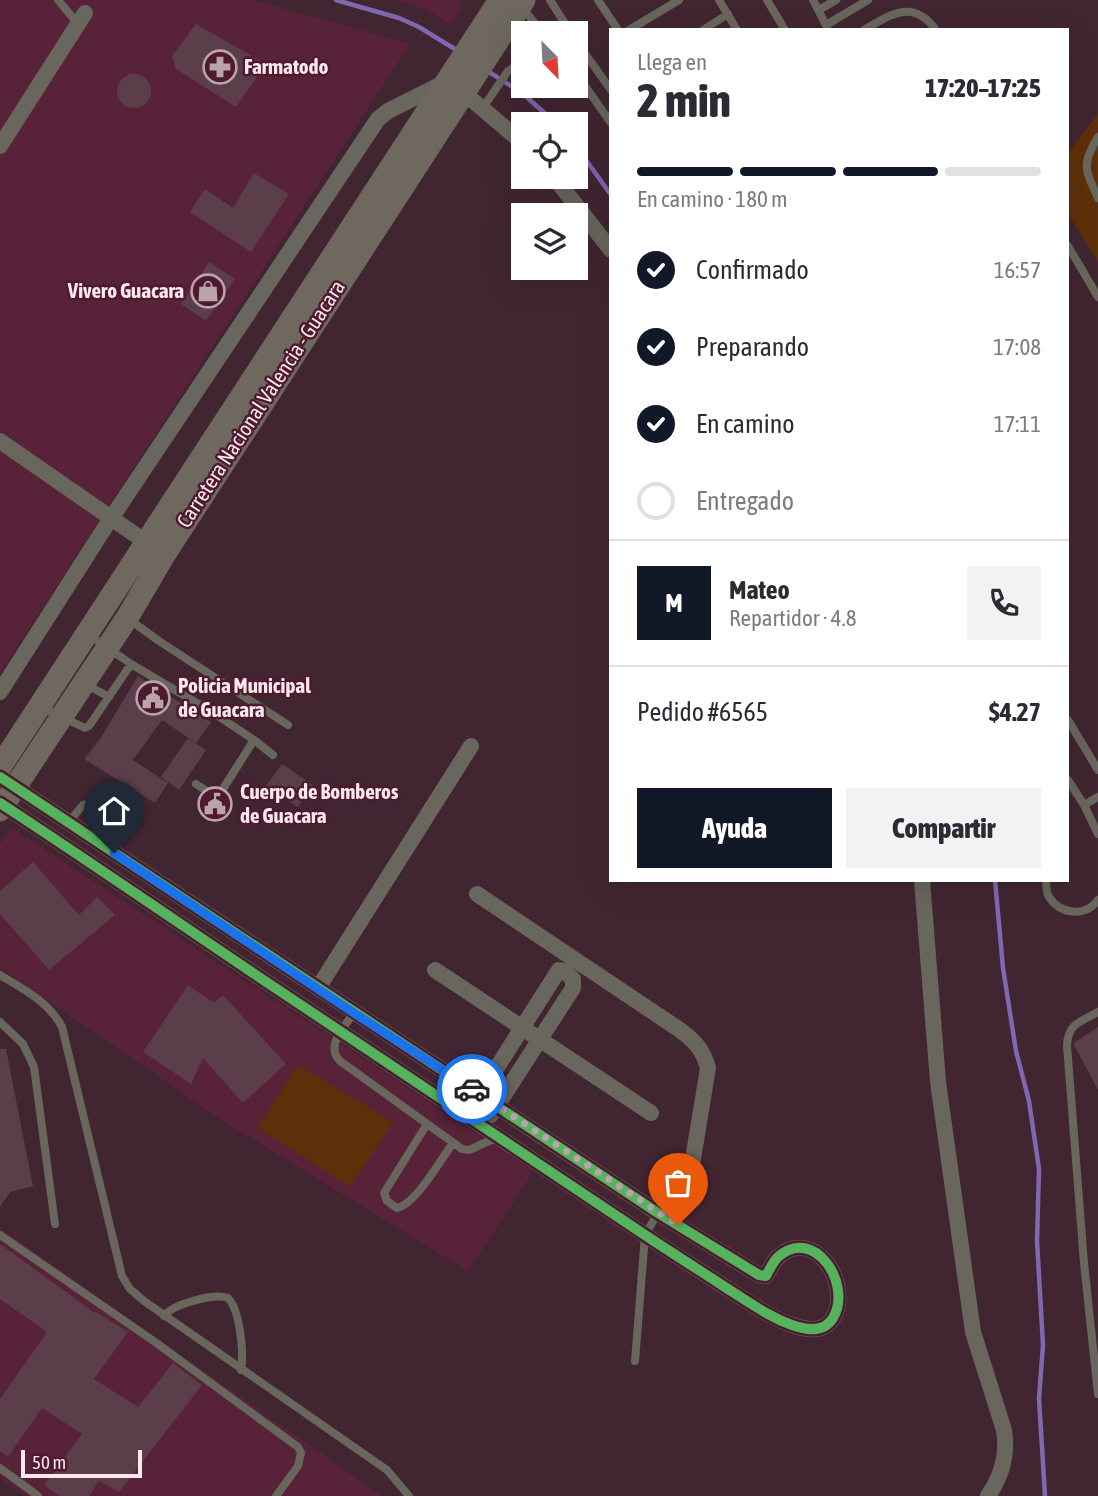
<!DOCTYPE html>
<html lang="es">
<meta charset="utf-8">
<style>
:root{--surface:#fff;--page:#f2f2f3;--text:#2b2b33;--muted:#7c7c81;--line:#e1e1e2;--accent:#111827}
body{margin:0;font-family:"Asap Condensed",sans-serif;background:var(--page);color:var(--text);height:100vh;display:flex;flex-direction:column;font-size:26px;white-space:nowrap}
*{box-sizing:border-box;margin:0}
p{font-size:23px;color:var(--muted)}
.icon{flex:none;width:38px;height:38px;fill:none;stroke:currentColor;stroke-width:2;stroke-linecap:round;stroke-linejoin:round}
.map{position:relative;flex:1;overflow:hidden}
.details{position:absolute;left:609px;top:28px;width:460px;height:854px;display:flex;flex-direction:column;background:var(--surface);border-radius:0px;box-shadow:0 7px 28px #0002}
.details>*{flex:none}
.needle{width:46px;rotate:156deg}
.buttons{position:absolute;left:511px;top:21px;display:grid;gap:14px}
.buttons a{display:grid;place-items:center;width:77px;height:77px;border-radius:0px;background:var(--surface);box-shadow:0 7px 28px #0002;font-size:35px}
.scale{position:absolute;left:21px;bottom:18px;width:121px;box-sizing:border-box;padding-left:7px;border:4px solid #fce7ed;border-top:0;font-size:19px;line-height:24px;white-space:nowrap;color:#fce7ed;-webkit-text-stroke:5px #4d1a30;paint-order:stroke}
.pin{position:absolute;display:grid;place-items:center;width:60px;height:60px;color:#fff;margin:-72px -30px;border-radius:50% 50% 50% 0;rotate:-45deg;box-shadow:0 0 7px #0007}
.pin .icon{rotate:45deg}
.courier{position:absolute;display:grid;place-items:center;width:70px;height:70px;margin:-35px;border:5px solid #1a73e8;border-radius:50%;background:#fff;color:#222;box-shadow:0 2px 9px #0007}
.headline em{font-style:normal;font-weight:800}
.headline div{display:flex;flex-direction:column-reverse}
.headline{display:flex;align-items:center;justify-content:space-between;height:119px;padding:0 28px}
h1{font-size:46px;font-weight:800;line-height:52px}
.bar{display:grid;grid-template-columns:repeat(4,1fr);gap:10px 7px;align-content:center;height:84px;padding:0 28px}
.bar i{height:9px;border-radius:5px;background:var(--line)}
.bar .active{background:var(--accent)}
.bar p{grid-column:span 4}
.line{display:flex;align-items:center;gap:18px;padding:0 28px;border-top:2px solid var(--line)}
.line div{flex:1}
.round{display:grid;place-items:center;flex:none;width:74px;height:74px;border-radius:0px;background:var(--page)}
ol{padding:0 28px;list-style:none}
li{display:flex;align-items:center;gap:21px;height:77px}
li p{margin-inline-start:auto}
li .icon{padding:7px;border-radius:50%;background:var(--accent);color:#fff;stroke-width:4}
li:last-child{color:var(--muted)}
li i{width:38px;height:38px;border:4px solid var(--line);border-radius:50%}
.action{display:flex;gap:14px;margin-top:auto;padding:14px 28px}
.action a{flex:1;height:80px;border-radius:0px;background:var(--accent);color:#fff;font-size:28px;font-weight:800;line-height:80px;text-align:center}
.action a+a{background:var(--page);color:var(--text)}
.map>svg:first-child{display:block}
</style>
<div class="map">
<svg width="1098" height="1496" viewBox="0 0 1098 1496">
<rect width="100%" height="100%" fill="#412631"/>
<path fill="#582239" d="M0,0H253L410,44L0,673Z
M398,0H460L461,10L450,24L429,11Z
M11,827L534,1171L468,1271L225,1122L0,968V844Z
M0,1228L382,1496H25L0,1478Z"/>
<path fill="#5e3009" d="M1098,114V262L1068,214V153Z
M298,1065L393,1122L350,1187L258,1128Z"/>
<g fill="none" stroke-linecap="round" stroke-linejoin="round">
<path stroke="#8067b2" stroke-width="4.5" d="M336,0L399,18L419,27L458,51
M486,70L522,93L557,124
M576,146L611,195
M995,880L1003,968L1016,1051L1029,1101L1039,1169L1037,1241L1043,1345L1039,1398L1045,1496"/>
</g>
<path fill="#5b3e4a" d="M196,24L266,64L236,107L176,69L172,56Z
M117 91a17 17 0 1 1 34 0a17 17 0 1 1-34 0Z
M254,173L289,194L251,252L190,212L205,189L233,208Z
M209,262L235,279L206,321L181,304Z
M138,676L211,722L196,743L162,720L133,760L168,783L155,803L84,759L100,739Z
M188,738L206,750L179,790L161,777Z
M282,764L313,785L298,807L266,786Z
M33,862L79,915L97,897L115,915L49,970L0,914V891Z
M188,985L214,1003L223,995L286,1064L243,1103L203,1058L191,1084L143,1052Z
M1098,1027V1090L1074,1045V1043Z
M0,1049H6L33,1186L10,1192L0,1207Z
M0,1244L95,1313L96,1312L128,1332L94,1379L138,1407L173,1363L202,1385L119,1492L99,1481L89,1496H59L44,1485L82,1434L42,1408L8,1457L0,1451V1399L47,1332L0,1299Z"/>
<g fill="none" stroke-linecap="round" stroke-linejoin="round">
<path stroke="#69675d" stroke-width="8" d="M58,0L78,24
M550,0L571,33
M598,0L618,30
M719,0L737,30
M767,0L785,30
M813,0L827,27
M523,9L543,33
M819,10L836,0
M826,25L868,0
M629,30L679,0
M703,30L728,14
M864,30C894,12 914,0 936,30
M576,41L611,90
M576,73L611,123
M482,109L508,71L523,62
M1098,137C1081,165 1085,169 1098,198
M1068,246L1098,297
M130,620L159,641L288,725
M131,664L212,712L254,740L221,792L213,795L196,784
M87,685L109,697
M41,707L85,728L89,726L131,664L89,635
M1068,720L1098,770
M254,740L273,755
M1068,780L1084,805L1098,834
M1084,805L1098,797
M68,823L83,805L93,803L131,826
M1046,880C1046,886 1046,892 1049,897C1061,915 1086,917 1098,900
M0,975C23,989 49,1002 62,1027L122,1276L130,1289L144,1301L387,1470L409,1496
M1098,1012C1081,1022 1068,1023 1067,1045L1084,1263L1098,1394
M354,1013C344,1027 325,1046 340,1061L462,1149L469,1150L498,1137
M0,1022L23,1044L34,1067L55,1224
M427,1124L384,1193L387,1201L397,1208C416,1204 441,1159 453,1143
M0,1235L155,1342L298,1447L301,1453L298,1466L276,1496
M164,1316C173,1304 214,1293 228,1298C240,1310 244,1353 241,1370
M635,1361L645,1235L658,1213
M0,1468L38,1496"/>
<path stroke="#69675d" stroke-width="16" d="M0,146L85,13
M554,177L611,250
M0,441L153,547
M0,692L102,532L378,119L388,111L444,83L464,93L523,143
M0,777L658,1213L759,1275L766,1276C769,1270 773,1262 778,1257C814,1225 853,1284 833,1318C824,1333 806,1330 792,1325C769,1317 749,1302 728,1289C696,1268 664,1248 633,1227C506,1141 378,1056 250,971C167,915 84,858 0,803
M922,880L938,1082L973,1332L1004,1430C1008,1455 1002,1475 988,1496
M477,894L680,1030C695,1041 703,1050 708,1068L691,1171L685,1184L658,1213
M435,970L651,1113
M318,988L471,746
M480,1094L557,973L559,970L564,971L573,979V988L491,1115"/>
<path stroke="#6e685f" stroke-width="23" d="M0,767L500,0
M0,810L127,618L164,555L524,0"/>
<defs>
<path id="cycleway" d="M0,777L658,1213L759,1275L766,1276C769,1270 773,1262 778,1257C814,1225 853,1284 833,1318C824,1333 806,1330 792,1325C769,1317 749,1302 728,1289C696,1268 664,1248 633,1227C506,1141 378,1056 250,971C167,915 84,858 0,803"/>
</defs>
<use href="#cycleway" stroke="#4d1a30" stroke-width="15"/>
<use href="#cycleway" stroke="#56b35d" stroke-width="10"/>
</g>
<g fill="none" stroke-linecap="round" stroke-linejoin="round">
<path stroke="#bba3ab" stroke-width="7" stroke-dasharray="0 12.6" d="M472,1089L678,1225"/>
<path stroke="#1a73e8" stroke-width="9" d="M114,853L354,1013L472,1089"/>
</g>
<defs>
<symbol id="pharmacy-ring" viewBox="-11 -11 22 22"><circle r="9.5" fill="#4d1a30" stroke="#bba3ab" stroke-width="1.5"/><path d="M-2-6h4v4h4v4h-4v4h-4v-4h-4v-4h4Z" fill="#bba3ab"/></symbol>
<symbol id="shop-ring" viewBox="-11 -11 22 22"><circle r="9.5" fill="#4d1a30" stroke="#bba3ab" stroke-width="1.5"/><path d="M-5-2.5h2.3a2.7 3.5 0 0 1 5.4 0H5L5.5 6h-11ZM-1.5-2.5h3a1.5 2.3 0 0 0-3 0Z" fill="#bba3ab"/></symbol>
<symbol id="civic-ring" viewBox="-11 -11 22 22"><circle r="9.5" fill="#4d1a30" stroke="#bba3ab" stroke-width="1.5"/><path d="M-.6-6.5H3V-4.5H.6V-3L4-1V1h2V6H-6V1h2V-1L-.6-3ZM-1.2 2.5V6h2.4V2.5Z" fill="#bba3ab"/></symbol>
</defs>
<g fill-rule="evenodd">
<use href="#pharmacy-ring" x="201" y="48" width="38" height="38"/>
<use href="#shop-ring" x="189" y="272" width="38" height="38"/>
<use href="#civic-ring" x="134" y="679" width="38" height="38"/>
<use href="#civic-ring" x="196" y="785" width="38" height="38"/>
</g>
<g text-anchor="middle" stroke-width="5" stroke-linejoin="round" paint-order="stroke">
<g font-size="21" font-weight="bold" fill="#fce7ed" stroke="#4d1a30" text-anchor="start">
<text x="244" y="74">Farmatodo</text>
<text x="184" y="298" text-anchor="end">Vivero Guacara</text>
<text x="178" y="693">Policia Municipal<tspan x="178" dy="24">de Guacara</tspan></text>
<text x="240" y="799">Cuerpo de Bomberos<tspan x="240" dy="24">de Guacara</tspan></text>
</g>
<g font-size="21" fill="#fce7ed" stroke="#4d1a30">
<text transform="translate(261 404) rotate(-57)" y="7">Carretera Nacional Valencia - Guacara</text>
</g>
</g>
</svg>
<div class="buttons">
<a><svg class="needle" viewBox="-14 -14 28 28"><path d="M0-13l5 13h-10z" fill="#e53935"/><path d="M0 13l5-13h-10z" fill="#7c7c81"/></svg></a>
<a><svg class="icon" aria-label="locate" viewBox="0 0 24 24"><circle cx="12" cy="12" r="6"/><path d="M12 2v4M12 18v4M2 12h4M18 12h4"/></svg></a>
<a><svg class="icon" aria-label="layers" viewBox="0 0 24 24"><path d="M12 4l9 5-9 5-9-5zM3 14l9 5 9-5"/></svg></a>
</div>
<div class="scale">50 m</div>
<div class="pin" style="left:678px;top:1225px;background:#ea580c"><svg class="icon" aria-label="bag" viewBox="0 0 24 24"><path d="M5 8h14l-1 12H6zM9 8a3 3 0 0 1 6 0"/></svg></div>
<div class="pin" style="left:114px;top:853px;background:#1f2937"><svg class="icon" aria-label="home" viewBox="0 0 24 24"><path d="M3 11l9-7 9 7M6 9v11h12V9"/></svg></div>
<div class="courier" style="left:472px;top:1089px"><svg class="icon" aria-label="car" viewBox="0 0 24 24"><path d="M5 17H2v-5l4-1 3-4h7l3 4 3 1v5h-3M9 17h6M6 11h13"/><circle cx="7" cy="17" r="2"/><circle cx="17" cy="17" r="2"/></svg></div>
<section class="details">
<div class="headline"><div><h1>2 min</h1><p>Llega en</p></div><em>17:20–17:25</em></div>
<div class="bar"><i class="active"></i><i class="active"></i><i class="active"></i><i></i><p>En camino · 180 m</p></div>
<ol>
<li><svg class="icon" aria-label="check" viewBox="0 0 24 24"><path d="M5 12l5 5 9-10"/></svg>Confirmado<p>16:57</p></li>
<li><svg class="icon" aria-label="check" viewBox="0 0 24 24"><path d="M5 12l5 5 9-10"/></svg>Preparando<p>17:08</p></li>
<li><svg class="icon" aria-label="check" viewBox="0 0 24 24"><path d="M5 12l5 5 9-10"/></svg>En camino<p>17:11</p></li>
<li><i></i>Entregado</li>
</ol>
<div class="line" style="height:126px"><b class="round" style="background:var(--accent);color:#fff">M</b><div><b>Mateo</b><p>Repartidor · 4.8</p></div><a class="round"><svg class="icon" aria-label="phone" viewBox="0 0 24 24"><path d="M5 4h4l2 5-3 2q2 4 5 5l2-3 5 2v4C11 20 4 13 5 4z"/></svg></a></div>
<div class="line" style="height:91px"><div>Pedido #6565</div><b>$4.27</b></div>
<div class="action"><a>Ayuda</a><a>Compartir</a></div>
</section>
</div>
